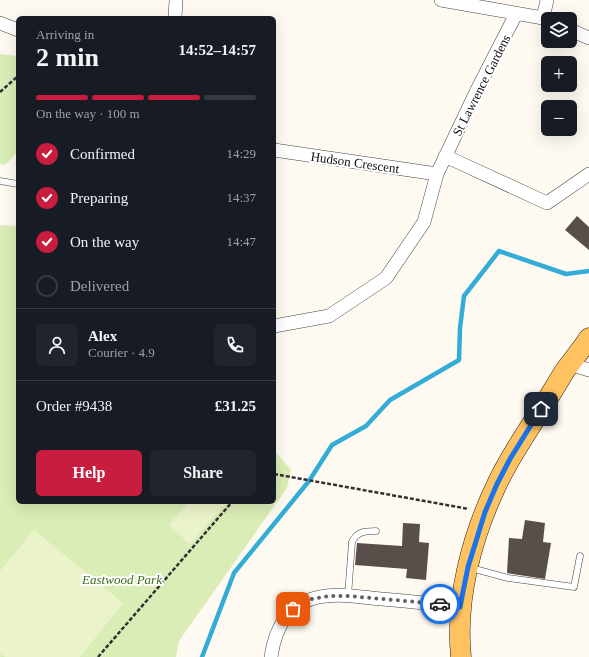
<!DOCTYPE html>
<meta charset="utf-8">
<style>
:root{--surface:#171b24;--page:#20242c;--text:#f1f3f6;--muted:#9ea1a6;--line:#363941;--accent:#c81d3e}
body{margin:0;font-family:"Times New Roman",serif;background:var(--page);color:var(--text);height:100vh;display:flex;flex-direction:column;font-size:15px;white-space:nowrap}
*{box-sizing:border-box;margin:0}
p{font-size:13px;color:var(--muted)}
.icon{flex:none;width:22px;height:22px;fill:none;stroke:currentColor;stroke-width:2;stroke-linecap:round;stroke-linejoin:round}
.map{position:relative;flex:1;overflow:hidden}
.drawer{position:absolute;left:16px;top:16px;width:260px;height:488px;display:flex;flex-direction:column;background:var(--surface);border-radius:6px;box-shadow:0 4px 16px #0002}
.drawer>*{flex:none}
.buttons{position:absolute;left:541px;top:12px;display:grid;gap:8px}
.buttons a{display:grid;place-items:center;width:36px;height:36px;border-radius:6px;background:var(--surface);box-shadow:0 4px 16px #0002;font-size:20px}
.pin{position:absolute;display:grid;place-items:center;width:34px;height:34px;color:#fff;margin:-17px;border-radius:8px;box-shadow:0 2px 6px #0006}
.courier{position:absolute;display:grid;place-items:center;width:40px;height:40px;margin:-20px;border:3px solid #1a73e8;border-radius:50%;background:#fff;color:#222;box-shadow:0 1px 5px #0007}
.summary em{font-style:normal;font-weight:600}
.summary div{display:flex;flex-direction:column-reverse}
.summary{display:flex;align-items:center;justify-content:space-between;height:68px;padding:0 20px}
h1{font-size:26px;font-weight:600;line-height:30px}
.bar{display:grid;grid-template-columns:repeat(4,1fr);gap:6px 4px;align-content:center;height:48px;padding:0 20px}
.bar i{height:5px;border-radius:3px;background:var(--line)}
.bar .on{background:var(--accent)}
.bar p{grid-column:span 4}
.line{display:flex;align-items:center;gap:10px;padding:0 20px;border-top:1px solid var(--line)}
.line div{flex:1}
.round{display:grid;place-items:center;flex:none;width:42px;height:42px;border-radius:6px;background:var(--page)}
ol{padding:0 20px;list-style:none}
li{display:flex;align-items:center;gap:12px;height:44px}
li p{margin-inline-start:auto}
li .icon{padding:4px;border-radius:50%;background:var(--accent);color:#fff;stroke-width:4}
li:last-child{color:var(--muted)}
li i{width:22px;height:22px;border:2px solid var(--line);border-radius:50%}
.cta{display:flex;gap:8px;margin-top:auto;padding:8px 20px}
.cta a{flex:1;height:46px;border-radius:6px;background:var(--accent);color:#fff;font-size:16px;font-weight:600;line-height:46px;text-align:center}
.cta a+a{background:var(--page);color:var(--text)}
.map>svg:first-child{display:block}
</style>
<div class="map">
<svg width="589" height="657" viewBox="0 0 589 657">
<rect width="100%" height="100%" fill="#fffaf1"/>
<path fill="#dbedb7" d="M0,54L18,56V152L5,165L0,164Z
M0,225L18,226V502H274V450L291,470L287,488L179,641L176,657H0Z"/>
<path fill="#ebf3ca" d="M189,502H227L190,544L169,525Z
M34,530L123,603L80,657H5L0,653V571Z"/>
<g fill="none" stroke-linecap="round" stroke-linejoin="round">
<path stroke="#34add6" stroke-width="4.5" d="M202,657L234,573L309,481L332,445L366,426L390,400L459,360L460,328L464,296L499,251L566,274L589,271"/>
</g>
<path fill="#584e4a" d="M577,216L589,227V250L565,230Z
M525,520L545,523L543,542L551,543L545,579L507,573L509,538L522,539Z
M403,523L420,524L419,542L429,543L426,580L406,578L407,569L355,565L357,543L402,546Z"/>
<g fill="none" stroke-linecap="round" stroke-linejoin="round">
<defs>
<path id="lane" d="M0,181L18,184
M471,568L508,578L574,587L580,556
M348,596L352,542C357,531 366,531 376,531"/>
<path id="street" d="M441,0L543,18L548,20
M175,18L176,0
M543,18L547,0
M0,23L18,30
M570,30L589,38
M274,150L437,174
M445,156L547,203L589,174
M274,326L329,316L386,278L424,222L437,174L476,92L516,14
M570,364L589,370
M271,657C275,628 289,603 319,597C339,593 361,597 381,599C407,601 434,604 461,607"/>
<path id="primary" d="M461,657C455,599 472,536 497,484C508,460 523,438 537,416C546,402 555,387 564,372C572,361 581,350 589,338"/>
</defs>
<use href="#lane" stroke="#424242" stroke-width="7"/>
<use href="#street" stroke="#424242" stroke-width="14"/>
<use href="#primary" stroke="#202020" stroke-width="21"/>
<path stroke="#313131" stroke-width="2.5" stroke-dasharray="4 2" stroke-linecap="butt" d="M0,92L18,76
M274,474L469,509
M98,657L232,502"/>
<use href="#lane" stroke="#fff" stroke-width="6"/>
<use href="#street" stroke="#fff" stroke-width="13"/>
<use href="#primary" stroke="#ffc261" stroke-width="20"/>
</g>
<g fill="none" stroke-linecap="round" stroke-linejoin="round">
<path stroke="#63615e" stroke-width="4" stroke-dasharray="0 7.2" d="M293,609L303,602L312,599L329,596H348L440,604"/>
<path stroke="#1a73e8" stroke-width="5" d="M440,604L460,607L468,567L485,512L497,484L510,459L541,409"/>
</g>
<g text-anchor="middle" stroke-width="4" stroke-linejoin="round" paint-order="stroke">
<g font-size="13" fill="#0f0f0f" stroke="#fff">
<text transform="translate(481 85) rotate(-63)" y="5">St Lawrence Gardens</text>
<text transform="translate(355 162) rotate(8)" y="5">Hudson Crescent</text>
</g>
<g font-size="13" font-style="italic" fill="#376c1a" stroke="#fff">
<text x="122" y="584">Eastwood Park</text>
</g>
</g>
</svg>
<div class="buttons">
<a><svg class="icon" aria-label="layers" viewBox="0 0 24 24"><path d="M12 4l9 5-9 5-9-5zM3 14l9 5 9-5"/></svg></a>
<a>+</a>
<a>−</a>
</div>
<div class="pin" style="left:293px;top:609px;background:#ea580c"><svg class="icon" aria-label="bag" viewBox="0 0 24 24"><path d="M5 8h14l-1 12H6zM9 8a3 3 0 0 1 6 0"/></svg></div>
<div class="pin" style="left:541px;top:409px;background:#1f2937"><svg class="icon" aria-label="home" viewBox="0 0 24 24"><path d="M3 11l9-7 9 7M6 9v11h12V9"/></svg></div>
<div class="courier" style="left:440px;top:604px"><svg class="icon" aria-label="car" viewBox="0 0 24 24"><path d="M5 17H2v-5l4-1 3-4h7l3 4 3 1v5h-3M9 17h6M6 11h13"/><circle cx="7" cy="17" r="2"/><circle cx="17" cy="17" r="2"/></svg></div>
<section class="drawer">
<div class="summary"><div><h1>2 min</h1><p>Arriving in</p></div><em>14:52–14:57</em></div>
<div class="bar"><i class="on"></i><i class="on"></i><i class="on"></i><i></i><p>On the way · 100 m</p></div>
<ol>
<li><svg class="icon" aria-label="check" viewBox="0 0 24 24"><path d="M5 12l5 5 9-10"/></svg>Confirmed<p>14:29</p></li>
<li><svg class="icon" aria-label="check" viewBox="0 0 24 24"><path d="M5 12l5 5 9-10"/></svg>Preparing<p>14:37</p></li>
<li><svg class="icon" aria-label="check" viewBox="0 0 24 24"><path d="M5 12l5 5 9-10"/></svg>On the way<p>14:47</p></li>
<li><i></i>Delivered</li>
</ol>
<div class="line" style="height:72px"><a class="round"><svg class="icon" aria-label="person" viewBox="0 0 24 24"><circle cx="12" cy="8" r="4"/><path d="M4 21q1-7 8-7t8 7"/></svg></a><div><b>Alex</b><p>Courier · 4.9</p></div><a class="round"><svg class="icon" aria-label="phone" viewBox="0 0 24 24"><path d="M5 4h4l2 5-3 2q2 4 5 5l2-3 5 2v4C11 20 4 13 5 4z"/></svg></a></div>
<div class="line" style="height:52px"><div>Order #9438</div><b>£31.25</b></div>
<div class="cta"><a>Help</a><a>Share</a></div>
</section>
</div>
